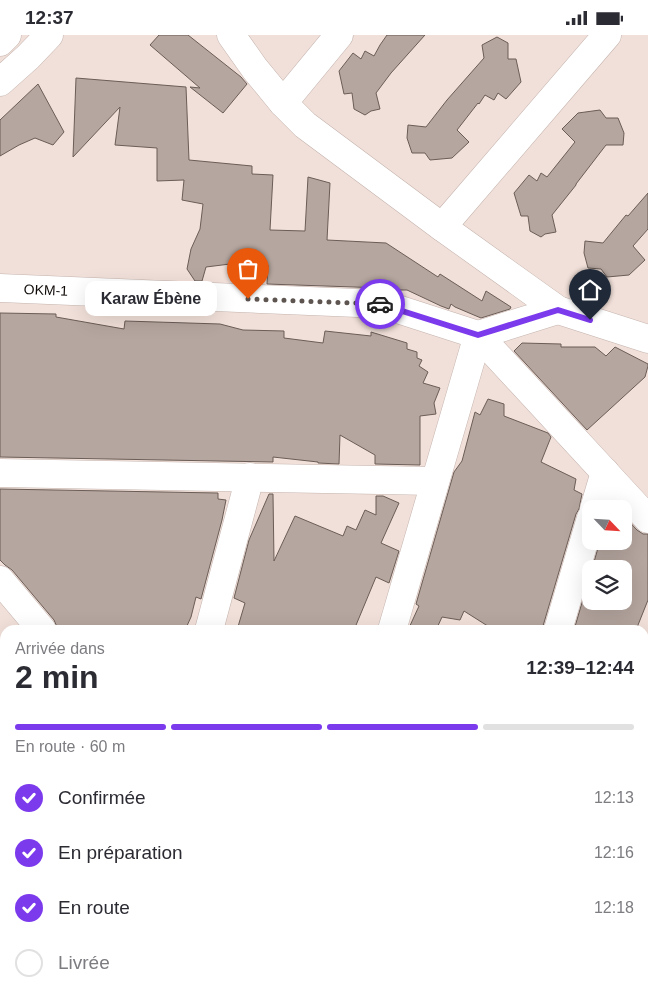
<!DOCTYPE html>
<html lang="fr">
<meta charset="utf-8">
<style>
:root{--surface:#fff;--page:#f7f7f7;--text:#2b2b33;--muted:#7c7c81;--line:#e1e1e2;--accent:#7c3aed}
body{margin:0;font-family:Arial,sans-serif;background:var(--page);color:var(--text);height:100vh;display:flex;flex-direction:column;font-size:19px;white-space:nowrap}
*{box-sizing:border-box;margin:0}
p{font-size:16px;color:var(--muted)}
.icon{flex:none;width:28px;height:28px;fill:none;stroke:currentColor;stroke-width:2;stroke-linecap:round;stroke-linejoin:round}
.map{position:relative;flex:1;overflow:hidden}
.details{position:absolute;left:0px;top:590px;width:649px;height:376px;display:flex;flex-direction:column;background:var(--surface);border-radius:15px 15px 0 0;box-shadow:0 5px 20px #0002}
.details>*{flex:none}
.needle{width:32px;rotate:115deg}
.tools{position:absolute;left:582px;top:465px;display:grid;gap:10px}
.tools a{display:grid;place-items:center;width:50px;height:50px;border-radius:10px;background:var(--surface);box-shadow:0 5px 20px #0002;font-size:25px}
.pin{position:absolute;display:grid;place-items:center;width:42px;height:42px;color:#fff;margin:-51px -21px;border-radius:50% 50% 50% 0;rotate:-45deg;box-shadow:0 0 5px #0007}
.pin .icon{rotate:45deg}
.courier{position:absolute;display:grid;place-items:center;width:50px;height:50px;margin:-25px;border:4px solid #7c3aed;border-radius:50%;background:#fff;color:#222;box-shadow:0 1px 6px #0007}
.bubble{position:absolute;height:35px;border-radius:10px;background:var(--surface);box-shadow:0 5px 20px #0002;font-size:16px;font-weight:800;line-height:35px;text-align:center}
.headline em{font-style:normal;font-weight:800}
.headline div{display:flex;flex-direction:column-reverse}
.headline{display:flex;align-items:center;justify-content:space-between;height:85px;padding:0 15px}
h1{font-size:32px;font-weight:800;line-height:38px}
.bar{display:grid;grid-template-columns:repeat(4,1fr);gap:8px 5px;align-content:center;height:60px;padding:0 15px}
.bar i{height:6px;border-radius:4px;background:var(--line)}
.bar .selected{background:var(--accent)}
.bar p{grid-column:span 4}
ol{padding:0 15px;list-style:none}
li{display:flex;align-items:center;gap:15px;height:55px}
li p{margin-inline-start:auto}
li .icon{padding:5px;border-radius:50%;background:var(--accent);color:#fff;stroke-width:4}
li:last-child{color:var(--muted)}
li i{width:28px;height:28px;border:2px solid var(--line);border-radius:50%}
.status{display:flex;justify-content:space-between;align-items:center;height:35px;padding:0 25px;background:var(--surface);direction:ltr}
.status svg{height:14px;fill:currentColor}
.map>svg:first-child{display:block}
</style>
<div class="status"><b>12:37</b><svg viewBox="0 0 49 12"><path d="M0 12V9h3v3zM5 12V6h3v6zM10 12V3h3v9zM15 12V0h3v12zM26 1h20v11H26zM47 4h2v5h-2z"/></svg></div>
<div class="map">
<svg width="648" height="966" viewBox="0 0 648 966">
<rect width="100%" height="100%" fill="#f1e0d9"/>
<path fill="#b5a69f" stroke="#6b5d57" d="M159,0H188L241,42L247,49L223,78L190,52L200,53L150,10Z
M387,0H425L391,38L376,58L380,74L371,76L365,80L354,74L352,58L344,59L339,36L353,18L361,24L365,16L374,21L380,10Z
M497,2L508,8V24H516L521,47L506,64L498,58L494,65L485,60L479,69L478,68L457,95L469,107L452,123L430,125L425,118H412L407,103L408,90L426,92L447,65L484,23L482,10Z
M76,43L186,52L189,125L252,131V139L273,140L270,195L305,196L308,142L330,148L327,205L386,208L438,242L440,239L482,266L486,256L511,272L510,274L481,283L455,272L451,269L449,274L441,271L407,255H391L383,253L267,249L268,230L238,228L206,232L202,246H195L187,234L191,214L200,194L203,169L182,165L184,145L157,146V113L115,110L120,72L73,122Z
M38,49L64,97L53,110L35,103L19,110L0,121V85Z
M600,75L606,83H618L624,98L623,110H606L576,149V150L552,180L556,197L545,199L541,202L530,196L528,181H521L514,158L529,140L537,146L541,138L547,142L575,107L562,94L578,78Z
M648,158V194L633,211L645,225L629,240L607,242L601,234L588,233L584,218L585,206L603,208L626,180L628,181Z
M0,278L56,279V282L124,294L125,286L220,289L243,295L284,296V303L323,308L325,296L371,301V297L407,308V314L417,317V323L422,325L419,331L428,337L423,348L440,353L434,368L436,379L420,381V430L375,429V420L340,400L339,429L318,428V427L273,422V427L0,422Z
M522,308L561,309V312H595L606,321L615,312L648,329V331L645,342L587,395L514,316Z
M488,364L504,369V381L548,398L551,402L541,427L576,444L574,455L582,459L579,474L576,479L543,591V595H494L464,576L460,585L442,582L436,595H408L419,571L416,569L454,437L462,426L475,377L480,380Z
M0,454L218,458V464L226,465L222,485L201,564L196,562L191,582L186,593L180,595H57V592L54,585L12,535L5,530L0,525Z
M269,459H273L274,526L295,481L343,501L347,491L356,495L365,475L376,480V461H383L399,468L381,508L399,516L389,548L376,542L354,595H237L245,568L234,563L249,505Z
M624,481L637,495L643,499H648V565L636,595H574L591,537V566H624V534H592L600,506H624Z"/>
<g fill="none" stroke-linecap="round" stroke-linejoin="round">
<defs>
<g id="minor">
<path d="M231,0L255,34L283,68L305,90L442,192L558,275L648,304"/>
<path d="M283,68L339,0"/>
<path d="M442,192L607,0"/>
<path id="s1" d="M0,253L382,269L478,300L648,484"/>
<path d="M478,300L558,275"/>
<path d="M0,438L434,446"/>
<path d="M594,474L605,437"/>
<path d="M0,545L42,595"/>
<path d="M209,595L250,442"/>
<path d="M392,595L478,300"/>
<path d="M558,595L591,483"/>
<path d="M644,779L648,780"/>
<path d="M0,821L5,827"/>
<path d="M644,920L648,921"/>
<path d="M120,961L124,966"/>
<path d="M393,961L396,966"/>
<path d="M584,961L587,966"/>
<path d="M215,966L221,961"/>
<path d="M452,966L461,961"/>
</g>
<path id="highway" d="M0,7L7,0
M0,47L28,22L49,0"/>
</defs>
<use href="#minor" stroke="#c4b3ad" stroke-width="29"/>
<use href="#highway" stroke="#c4b3ad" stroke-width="29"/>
<use href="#minor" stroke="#fff" stroke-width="28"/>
<use href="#highway" stroke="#fff" stroke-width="28"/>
</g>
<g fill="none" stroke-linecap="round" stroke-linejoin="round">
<path stroke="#5e5551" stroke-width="5" stroke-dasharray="0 9" d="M248,264L380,269"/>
<path stroke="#7c3aed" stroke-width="6" d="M380,269L478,300L558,275L590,285"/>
</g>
<g text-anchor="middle" stroke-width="4" stroke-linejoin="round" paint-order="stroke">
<g font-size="14" fill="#0f0a08" stroke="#f1e0d9">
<text dy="5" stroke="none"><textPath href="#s1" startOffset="46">OKM-1</textPath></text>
</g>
</g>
</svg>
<div class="tools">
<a><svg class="needle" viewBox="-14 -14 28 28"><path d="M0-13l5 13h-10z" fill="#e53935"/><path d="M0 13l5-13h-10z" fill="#7c7c81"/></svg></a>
<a><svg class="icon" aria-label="layers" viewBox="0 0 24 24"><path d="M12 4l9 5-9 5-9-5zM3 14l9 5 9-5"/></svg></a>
</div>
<div class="pin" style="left:248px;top:264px;background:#ea580c"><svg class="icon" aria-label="bag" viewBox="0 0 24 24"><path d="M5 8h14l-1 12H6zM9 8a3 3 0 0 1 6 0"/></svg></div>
<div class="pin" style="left:590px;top:285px;background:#1f2937"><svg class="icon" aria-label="home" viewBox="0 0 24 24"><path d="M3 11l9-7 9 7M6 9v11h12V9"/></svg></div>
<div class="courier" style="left:380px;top:269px"><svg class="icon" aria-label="car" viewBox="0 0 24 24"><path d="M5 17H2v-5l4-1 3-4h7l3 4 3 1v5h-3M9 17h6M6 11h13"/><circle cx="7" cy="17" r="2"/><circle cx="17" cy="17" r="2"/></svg></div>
<div class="bubble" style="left:85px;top:246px;width:132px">Karaw Ébène</div>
<section class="details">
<div class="headline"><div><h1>2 min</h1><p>Arrivée dans</p></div><em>12:39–12:44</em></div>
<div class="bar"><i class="selected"></i><i class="selected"></i><i class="selected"></i><i></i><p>En route · 60 m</p></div>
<ol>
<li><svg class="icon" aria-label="check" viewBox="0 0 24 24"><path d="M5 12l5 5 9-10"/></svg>Confirmée<p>12:13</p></li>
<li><svg class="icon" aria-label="check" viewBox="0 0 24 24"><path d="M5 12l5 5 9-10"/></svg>En préparation<p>12:16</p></li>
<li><svg class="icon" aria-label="check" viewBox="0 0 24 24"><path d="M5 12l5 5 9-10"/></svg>En route<p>12:18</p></li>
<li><i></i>Livrée</li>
</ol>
</section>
</div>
